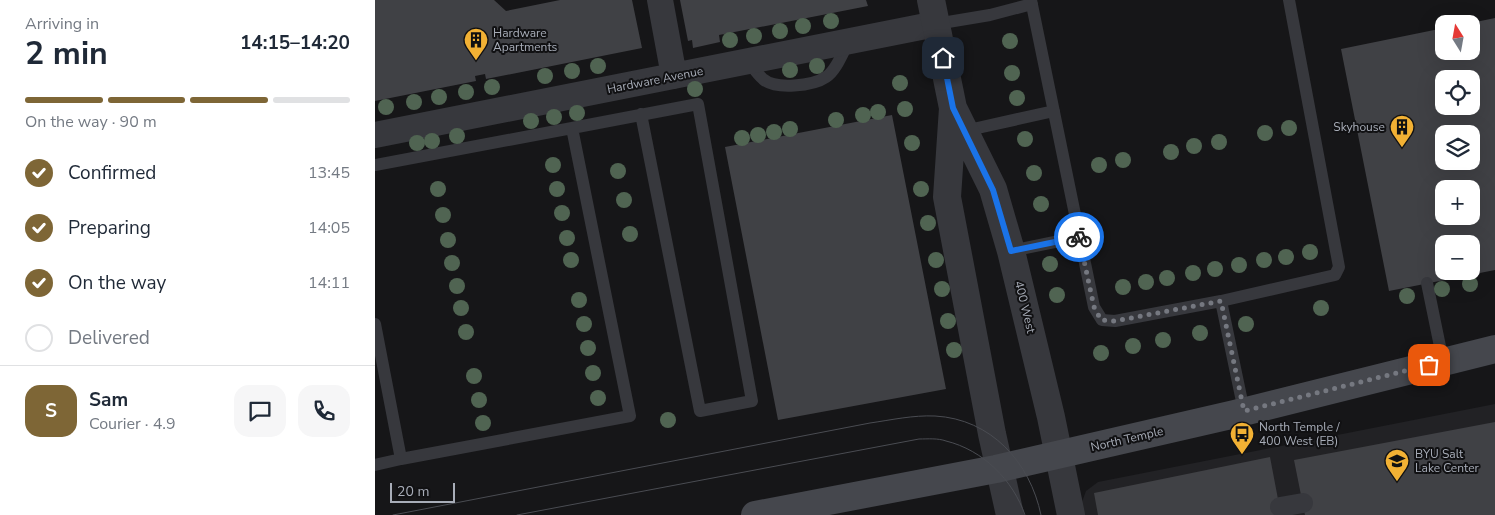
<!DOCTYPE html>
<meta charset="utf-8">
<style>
:root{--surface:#fff;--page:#f6f6f7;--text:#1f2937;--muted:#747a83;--line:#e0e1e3;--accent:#7e6636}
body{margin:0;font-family:"Nunito Sans",sans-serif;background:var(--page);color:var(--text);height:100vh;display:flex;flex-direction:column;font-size:19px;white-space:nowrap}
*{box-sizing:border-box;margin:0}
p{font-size:16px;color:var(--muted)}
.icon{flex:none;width:28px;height:28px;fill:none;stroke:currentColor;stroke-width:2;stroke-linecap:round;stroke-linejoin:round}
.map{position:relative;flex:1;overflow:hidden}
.drawer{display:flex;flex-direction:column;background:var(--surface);width:375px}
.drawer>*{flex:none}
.needle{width:32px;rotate:349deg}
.controls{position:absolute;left:1060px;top:15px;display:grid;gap:10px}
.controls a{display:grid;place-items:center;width:45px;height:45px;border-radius:10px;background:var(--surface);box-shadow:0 5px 20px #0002;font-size:25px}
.scale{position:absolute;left:15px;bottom:12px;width:65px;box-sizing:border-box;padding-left:5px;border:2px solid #a8adb8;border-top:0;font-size:14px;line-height:18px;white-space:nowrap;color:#a8adb8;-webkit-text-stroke:4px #111113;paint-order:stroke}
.pin{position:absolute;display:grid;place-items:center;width:42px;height:42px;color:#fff;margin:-21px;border-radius:10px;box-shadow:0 2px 8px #0006}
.courier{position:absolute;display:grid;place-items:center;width:50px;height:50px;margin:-25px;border:4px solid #1a73e8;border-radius:50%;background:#fff;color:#222;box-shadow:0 1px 6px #0007}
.summary em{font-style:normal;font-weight:700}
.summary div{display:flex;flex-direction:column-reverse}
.summary{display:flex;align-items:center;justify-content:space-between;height:85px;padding:0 25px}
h1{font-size:32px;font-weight:700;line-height:38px}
.bar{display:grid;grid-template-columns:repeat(4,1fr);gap:8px 5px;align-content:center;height:60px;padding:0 25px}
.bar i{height:6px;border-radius:4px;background:var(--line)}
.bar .on{background:var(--accent)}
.bar p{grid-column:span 4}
.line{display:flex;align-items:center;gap:12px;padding:0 25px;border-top:1px solid var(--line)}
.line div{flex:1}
.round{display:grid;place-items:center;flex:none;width:52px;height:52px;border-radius:15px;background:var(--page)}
ol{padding:0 25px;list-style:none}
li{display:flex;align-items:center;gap:15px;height:55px}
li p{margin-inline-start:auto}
li .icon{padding:5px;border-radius:50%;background:var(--accent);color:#fff;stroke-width:4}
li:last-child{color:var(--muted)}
li i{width:28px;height:28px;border:2px solid var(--line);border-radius:50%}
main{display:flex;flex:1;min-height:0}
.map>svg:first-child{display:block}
</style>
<main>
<section class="drawer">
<div class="summary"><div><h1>2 min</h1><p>Arriving in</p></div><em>14:15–14:20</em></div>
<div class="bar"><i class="on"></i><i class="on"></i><i class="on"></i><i></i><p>On the way · 90 m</p></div>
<ol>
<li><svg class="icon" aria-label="check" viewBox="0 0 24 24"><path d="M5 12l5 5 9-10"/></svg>Confirmed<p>13:45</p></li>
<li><svg class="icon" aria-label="check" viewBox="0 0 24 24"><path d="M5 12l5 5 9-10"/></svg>Preparing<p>14:05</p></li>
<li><svg class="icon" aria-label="check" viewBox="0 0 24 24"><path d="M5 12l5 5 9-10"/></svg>On the way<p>14:11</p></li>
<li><i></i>Delivered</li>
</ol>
<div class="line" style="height:90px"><b class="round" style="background:var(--accent);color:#fff">S</b><div><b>Sam</b><p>Courier · 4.9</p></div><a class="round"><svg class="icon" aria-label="chat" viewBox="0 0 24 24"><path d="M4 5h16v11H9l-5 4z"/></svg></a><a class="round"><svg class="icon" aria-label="phone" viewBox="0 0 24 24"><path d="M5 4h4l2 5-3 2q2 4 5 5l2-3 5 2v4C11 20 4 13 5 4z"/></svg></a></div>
</section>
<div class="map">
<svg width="1120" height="515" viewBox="0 0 1120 515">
<rect width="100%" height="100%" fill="#161618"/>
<path fill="#222225" d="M1120,404V515H708L707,502L711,491L723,482Z"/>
<path fill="#404145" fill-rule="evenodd" d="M0,0H119L131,11L185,0H257L267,48L111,79L110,74L100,76L101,81L0,101Z
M305,0H491L493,6L344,35L345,42L318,48L317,40L313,41Z
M1120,18V270L1014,291L966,49L1069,28V51H1096V23ZM1069,79H1096V106H1069ZM1069,134H1096V161H1069ZM1069,189H1096V216H1069ZM1069,244H1096V271H1069Z
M517,115L571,389L403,420L350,147Z
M1120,422V515H930L919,460Z
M895,457L906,515H723L719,493Z"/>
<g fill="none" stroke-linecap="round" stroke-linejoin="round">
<path stroke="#37383d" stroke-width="12" d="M656,0L719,307L727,320L740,321L846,301L960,275L964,267L914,0
M561,24L615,15L657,4
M373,61C378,67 382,74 388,79C400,90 438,86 451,77C461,71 468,52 474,41
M197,128L323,104L377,401L325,411L266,114
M589,131L679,111
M0,165L197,128L255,416L26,459
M636,251L704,237
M1052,283L1068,361
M846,301L869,411
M0,324L26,459L0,465"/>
<path stroke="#37383d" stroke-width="20" d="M905,507L928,503"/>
<path stroke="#37383d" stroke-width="26" d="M285,0L299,76
M0,135L561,24"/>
<path stroke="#37383d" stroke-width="28" d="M556,0L578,108L618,189L636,251L676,417L696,515
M578,108L572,197L617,434L635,515"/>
<path stroke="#45474d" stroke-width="28" d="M380,515L621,469L860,414L1120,349"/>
<path stroke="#4a4c52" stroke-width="1" d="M18,515L495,423C516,420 538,415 560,416C616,419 655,462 666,515
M142,515L544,439C553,439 563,438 571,441C608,450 638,480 650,515"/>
</g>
<g fill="#506452">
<circle cx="456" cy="21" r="8"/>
<circle cx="428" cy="26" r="8"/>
<circle cx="405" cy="31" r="8"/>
<circle cx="379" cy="36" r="8"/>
<circle cx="355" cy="40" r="8"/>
<circle cx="635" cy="41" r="8"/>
<circle cx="223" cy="66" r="8"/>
<circle cx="442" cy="66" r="8"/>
<circle cx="415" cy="70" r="8"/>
<circle cx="197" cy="71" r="8"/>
<circle cx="637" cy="73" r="8"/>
<circle cx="170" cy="76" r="8"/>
<circle cx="525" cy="83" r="8"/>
<circle cx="117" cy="87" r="8"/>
<circle cx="320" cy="89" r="8"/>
<circle cx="91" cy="92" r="8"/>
<circle cx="64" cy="97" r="8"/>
<circle cx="642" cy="98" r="8"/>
<circle cx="39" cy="102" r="8"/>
<circle cx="11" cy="107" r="8"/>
<circle cx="530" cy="109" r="8"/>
<circle cx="503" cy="112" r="8"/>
<circle cx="202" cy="113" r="8"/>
<circle cx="488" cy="115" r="8"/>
<circle cx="179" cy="117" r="8"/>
<circle cx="461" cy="120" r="8"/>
<circle cx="156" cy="121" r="8"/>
<circle cx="914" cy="128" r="8"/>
<circle cx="415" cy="129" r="8"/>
<circle cx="399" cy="132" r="8"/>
<circle cx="890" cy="133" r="8"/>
<circle cx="383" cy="135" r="8"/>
<circle cx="82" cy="136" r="8"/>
<circle cx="367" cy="138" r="8"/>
<circle cx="650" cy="139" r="8"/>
<circle cx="57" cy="141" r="8"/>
<circle cx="844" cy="142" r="8"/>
<circle cx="42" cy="143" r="8"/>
<circle cx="537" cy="143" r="8"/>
<circle cx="819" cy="146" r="8"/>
<circle cx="796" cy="152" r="8"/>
<circle cx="748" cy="160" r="8"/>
<circle cx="178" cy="165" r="8"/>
<circle cx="724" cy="165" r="8"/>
<circle cx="243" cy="171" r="8"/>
<circle cx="659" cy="173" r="8"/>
<circle cx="63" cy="189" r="8"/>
<circle cx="182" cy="189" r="8"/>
<circle cx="546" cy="189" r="8"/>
<circle cx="249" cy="200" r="8"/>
<circle cx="666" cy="204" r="8"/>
<circle cx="187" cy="213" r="8"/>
<circle cx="68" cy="215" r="8"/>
<circle cx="553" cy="223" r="8"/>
<circle cx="255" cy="234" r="8"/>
<circle cx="192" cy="238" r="8"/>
<circle cx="73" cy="240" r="8"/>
<circle cx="935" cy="252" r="8"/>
<circle cx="911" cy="257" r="8"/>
<circle cx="196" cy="260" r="8"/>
<circle cx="561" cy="260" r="8"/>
<circle cx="889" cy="260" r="8"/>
<circle cx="77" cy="263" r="8"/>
<circle cx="675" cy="264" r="8"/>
<circle cx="864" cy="265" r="8"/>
<circle cx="840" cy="269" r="8"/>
<circle cx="818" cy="273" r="8"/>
<circle cx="792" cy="278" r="8"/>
<circle cx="771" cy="282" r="8"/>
<circle cx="1095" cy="284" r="8"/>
<circle cx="82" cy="286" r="8"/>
<circle cx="748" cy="287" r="8"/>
<circle cx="567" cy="289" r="8"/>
<circle cx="1067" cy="289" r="8"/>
<circle cx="682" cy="295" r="8"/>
<circle cx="1032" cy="296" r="8"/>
<circle cx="204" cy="300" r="8"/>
<circle cx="86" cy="308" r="8"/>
<circle cx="946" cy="308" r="8"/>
<circle cx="573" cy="321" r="8"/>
<circle cx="209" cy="324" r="8"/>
<circle cx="871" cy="324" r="8"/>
<circle cx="91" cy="332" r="8"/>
<circle cx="825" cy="333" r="8"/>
<circle cx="788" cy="340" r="8"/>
<circle cx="758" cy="346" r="8"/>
<circle cx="213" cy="348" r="8"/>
<circle cx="579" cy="350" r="8"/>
<circle cx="726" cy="353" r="8"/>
<circle cx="218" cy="373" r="8"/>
<circle cx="99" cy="376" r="8"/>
<circle cx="223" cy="398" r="8"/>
<circle cx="104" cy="400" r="8"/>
<circle cx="293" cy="420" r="8"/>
<circle cx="108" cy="423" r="8"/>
</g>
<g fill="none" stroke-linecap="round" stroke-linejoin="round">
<path stroke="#757880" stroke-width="5" stroke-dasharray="0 9" d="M704,237L719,307L726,320L740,321L846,301L869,411L1054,365"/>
<path stroke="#1a73e8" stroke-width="6" d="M568,58L578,108L618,190L636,251L704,237"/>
</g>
<defs>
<symbol id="building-pin" viewBox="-11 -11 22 30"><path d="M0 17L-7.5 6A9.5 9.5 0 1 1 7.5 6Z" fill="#f2b134" stroke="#111113"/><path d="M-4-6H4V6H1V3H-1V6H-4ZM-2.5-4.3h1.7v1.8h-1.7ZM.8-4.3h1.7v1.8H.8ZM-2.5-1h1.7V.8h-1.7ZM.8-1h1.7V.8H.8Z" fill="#111"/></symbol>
<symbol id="bus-pin" viewBox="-11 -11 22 30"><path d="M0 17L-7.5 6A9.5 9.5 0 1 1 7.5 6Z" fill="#f2b134" stroke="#111113"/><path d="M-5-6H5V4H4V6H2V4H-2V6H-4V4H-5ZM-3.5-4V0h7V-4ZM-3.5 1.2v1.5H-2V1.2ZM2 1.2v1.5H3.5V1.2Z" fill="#111"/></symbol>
<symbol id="university-pin" viewBox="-11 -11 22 30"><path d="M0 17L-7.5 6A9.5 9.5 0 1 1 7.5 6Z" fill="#f2b134" stroke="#111113"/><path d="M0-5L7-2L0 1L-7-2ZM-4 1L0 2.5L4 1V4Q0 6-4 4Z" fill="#111"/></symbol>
</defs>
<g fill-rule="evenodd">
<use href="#building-pin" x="87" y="26" width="28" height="38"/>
<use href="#building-pin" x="1013" y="113" width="28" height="38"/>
<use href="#bus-pin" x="853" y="420" width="28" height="38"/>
<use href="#university-pin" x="1008" y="447" width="28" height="38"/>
</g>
<g text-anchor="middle" stroke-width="4" stroke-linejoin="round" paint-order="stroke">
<g font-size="12" fill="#a8adb8" stroke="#111113" text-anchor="start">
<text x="118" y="37">Hardware<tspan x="118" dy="14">Apartments</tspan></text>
<text x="1010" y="131" text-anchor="end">Skyhouse</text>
<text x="884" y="431">North Temple /<tspan x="884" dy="14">400 West (EB)</tspan></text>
<text x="1040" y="458">BYU Salt<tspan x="1040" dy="14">Lake Center</tspan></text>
</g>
<g font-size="12" fill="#a8adb8" stroke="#111113">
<text transform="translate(280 80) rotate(-11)" y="4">Hardware Avenue</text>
<text transform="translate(650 307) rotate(76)" y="4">400 West</text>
<text transform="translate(752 439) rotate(-13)" y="4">North Temple</text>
</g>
</g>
</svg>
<div class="controls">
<a><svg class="needle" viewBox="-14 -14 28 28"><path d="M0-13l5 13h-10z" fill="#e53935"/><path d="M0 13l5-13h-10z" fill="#747a83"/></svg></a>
<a><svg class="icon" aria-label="locate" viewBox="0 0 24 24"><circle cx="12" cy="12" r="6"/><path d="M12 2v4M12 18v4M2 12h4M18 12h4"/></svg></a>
<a><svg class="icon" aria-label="layers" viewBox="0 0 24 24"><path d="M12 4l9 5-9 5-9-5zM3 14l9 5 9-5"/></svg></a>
<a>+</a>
<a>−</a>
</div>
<div class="scale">20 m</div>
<div class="pin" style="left:1054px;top:365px;background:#ea580c"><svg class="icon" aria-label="bag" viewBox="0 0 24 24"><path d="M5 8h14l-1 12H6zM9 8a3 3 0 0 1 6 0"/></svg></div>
<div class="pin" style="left:568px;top:58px;background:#1f2937"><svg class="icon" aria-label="home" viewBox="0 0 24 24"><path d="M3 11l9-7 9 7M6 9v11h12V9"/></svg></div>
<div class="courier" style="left:704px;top:237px"><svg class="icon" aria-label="bike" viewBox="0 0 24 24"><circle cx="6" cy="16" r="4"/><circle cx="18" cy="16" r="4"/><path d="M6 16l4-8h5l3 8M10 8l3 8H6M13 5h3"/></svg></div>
</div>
</main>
